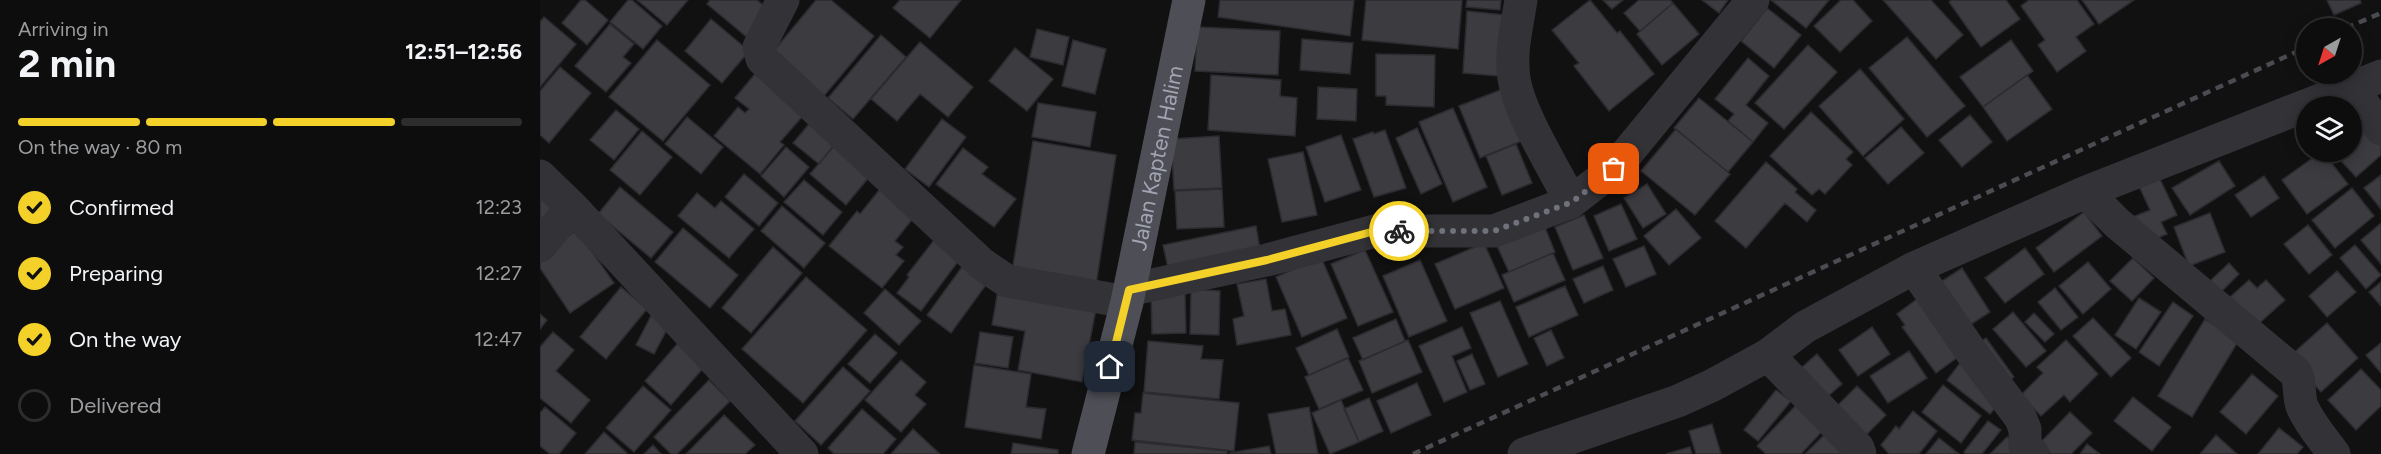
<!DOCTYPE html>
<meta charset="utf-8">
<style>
:root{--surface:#0d0d0e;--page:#161617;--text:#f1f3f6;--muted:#9a9c9e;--line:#2d2d2e;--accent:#f3d129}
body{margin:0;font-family:Figtree,sans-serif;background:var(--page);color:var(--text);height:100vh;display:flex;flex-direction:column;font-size:22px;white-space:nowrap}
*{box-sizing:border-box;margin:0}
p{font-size:20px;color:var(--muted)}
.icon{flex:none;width:33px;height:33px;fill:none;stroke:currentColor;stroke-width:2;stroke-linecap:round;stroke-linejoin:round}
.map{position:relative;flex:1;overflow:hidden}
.panel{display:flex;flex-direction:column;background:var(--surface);width:540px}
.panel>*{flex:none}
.needle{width:39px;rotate:219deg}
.tools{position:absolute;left:1756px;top:18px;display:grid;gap:12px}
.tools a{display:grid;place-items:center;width:66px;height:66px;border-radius:50%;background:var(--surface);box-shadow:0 3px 15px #0003,0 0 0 2px var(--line);font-size:30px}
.pin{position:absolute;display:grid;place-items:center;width:51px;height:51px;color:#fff;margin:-26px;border-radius:12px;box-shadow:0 3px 9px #0006}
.courier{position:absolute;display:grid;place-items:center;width:60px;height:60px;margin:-30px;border:4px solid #f3d129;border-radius:50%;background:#fff;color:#222;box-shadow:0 2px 8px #0007}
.overview em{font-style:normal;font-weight:700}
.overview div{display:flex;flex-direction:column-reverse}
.overview{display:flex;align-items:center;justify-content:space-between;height:102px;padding:0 18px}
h1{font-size:39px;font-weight:700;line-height:45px}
.bar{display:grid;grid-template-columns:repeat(4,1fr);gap:9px 6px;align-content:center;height:72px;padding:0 18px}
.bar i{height:8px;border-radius:4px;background:var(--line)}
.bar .on{background:var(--accent)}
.bar p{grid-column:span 4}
ol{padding:0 18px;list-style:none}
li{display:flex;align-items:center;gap:18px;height:66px}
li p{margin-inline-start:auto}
li .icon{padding:6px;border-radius:50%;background:var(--accent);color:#111;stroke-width:4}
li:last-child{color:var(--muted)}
li i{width:33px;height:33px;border:3px solid var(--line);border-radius:50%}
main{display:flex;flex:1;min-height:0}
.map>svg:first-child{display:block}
</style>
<main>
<section class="panel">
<div class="overview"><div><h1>2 min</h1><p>Arriving in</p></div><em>12:51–12:56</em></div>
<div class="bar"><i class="on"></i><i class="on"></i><i class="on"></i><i></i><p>On the way · 80 m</p></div>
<ol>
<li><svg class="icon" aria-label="check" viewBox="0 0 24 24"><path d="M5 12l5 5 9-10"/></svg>Confirmed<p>12:23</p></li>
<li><svg class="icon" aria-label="check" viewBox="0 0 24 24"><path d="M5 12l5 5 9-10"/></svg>Preparing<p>12:27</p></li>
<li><svg class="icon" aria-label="check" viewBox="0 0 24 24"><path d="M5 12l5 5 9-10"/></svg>On the way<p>12:47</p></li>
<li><i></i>Delivered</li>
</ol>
</section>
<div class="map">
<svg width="1841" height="454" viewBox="0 0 1841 454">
<rect width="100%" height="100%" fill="#111112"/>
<path fill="#3b3b40" stroke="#2c2b2f" stroke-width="1.5" d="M41,0H45L68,20L47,45L22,23Z
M88,0H92L122,26L103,49L70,22Z
M97,0H148L127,25Z
M170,0H217L231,12L209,39L167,4Z
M276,0H291L334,36L284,96L232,53Z
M360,0H421L390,38L353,8Z
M680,0H814L810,36L678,17Z
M826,0H922L918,49L822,40Z
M927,0H961L960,10L926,7Z
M1050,0L1077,33L1080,31L1114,74L1069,111L1034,66L1039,63L1012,30Z
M1063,0H1083L1072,9Z
M1099,0H1130L1133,3L1100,31L1084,13Z
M1162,0H1188L1179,13Z
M1231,0H1289L1266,28Z
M1301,0H1313L1332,21L1300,52L1274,26Z
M1343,0H1391L1423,35L1396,59Z
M1412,0H1466L1480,19L1441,47L1409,2Z
M1489,0H1537L1554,24L1536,37L1546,51L1517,72L1498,45L1505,40L1481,6Z
M1542,0H1594L1559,24Z
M1787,0H1820L1821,3L1794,15Z
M1133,3L1159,34L1122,65L1097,34Z
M1227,8L1261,35L1234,68L1201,41Z
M927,11L964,15L959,76L923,73Z
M4,17L36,44L0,87V22Z
M171,19L209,51L182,83L145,51Z
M70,24L94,44L83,57L91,63L66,92L35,66Z
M657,27L740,31L738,75L655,71Z
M497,29L529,37L523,65L490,57Z
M341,35L366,57L313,119L288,98Z
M1367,37L1425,106L1387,137L1329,68Z
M762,39L813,43L810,74L760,70Z
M117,40L170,85L123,141L69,97Z
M533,40L566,49L555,94L522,86Z
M1471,40L1493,71L1443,107L1420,77Z
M380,42L433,87L408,117L380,94L357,121L331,99Z
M1268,45L1297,72L1244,129L1215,103Z
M475,48L513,79L487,111L449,81Z
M836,54L895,55L894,107L846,105V96H836Z
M1208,58L1229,76L1206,105L1228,123L1213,142L1188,121L1194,114L1175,99Z
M20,67L51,93L9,143L0,135V91Z
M219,69L268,110L240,142L244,145L220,174L174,136L198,107L205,113L209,109L195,98Z
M1320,69L1364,119L1323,156L1279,106Z
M671,75L741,80L740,96L757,98L755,136L668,130Z
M1487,75L1512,109L1467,141L1443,107Z
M778,87L817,89L816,121L777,119Z
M963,89L984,140L940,158L919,106Z
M1159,98L1213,142L1188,172L1134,128Z
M498,103L556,112L550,147L492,137Z
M913,108L947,187L913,202L879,122Z
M76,110L99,129L74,160L50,140Z
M1271,112L1313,152L1306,159L1312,165L1285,194L1279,189L1272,195L1230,156Z
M1430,115L1452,142L1422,167L1399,140Z
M147,117L183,147L161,174L125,144Z
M402,119L426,137L389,187L365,169Z
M1825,121L1841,140V155L1816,177L1793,152H1812V133Z
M269,124L294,145L279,164L253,143Z
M1361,127L1384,153L1348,184L1325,158Z
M877,128L902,184L881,194L856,138Z
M1136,129L1190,174L1155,215L1101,171Z
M845,130L866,188L834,197L813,139L833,132L834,134Z
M102,131L132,157L100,195L70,170Z
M801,135L821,190L785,202L766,147Z
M679,136L682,188L634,190L631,139Z
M493,141L576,155L556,285L472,272Z
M976,144L992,183L962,195L946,156Z
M294,146L330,176L306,205L270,174Z
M246,147L269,167L244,197L221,176Z
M423,148L448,167L442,174L476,199L454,227L396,184Z
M763,152L777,215L742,222L728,159Z
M1781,152H1783L1808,184L1767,214L1742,180Z
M1679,161L1695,186L1650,215L1632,188Z
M1226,162L1257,189L1255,192L1276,210L1267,222L1245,203L1206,248L1175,221Z
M204,174L238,203L219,226L185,197Z
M1841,175V209L1824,188Z
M1724,176L1739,198L1711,217L1695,195Z
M1619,177L1637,215L1621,222L1627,234L1605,243L1593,217L1610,210L1599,186Z
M264,180L302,212L283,235L244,202Z
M1107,184L1126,214L1103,228L1084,198Z
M0,187L19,202L0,225Z
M80,187L133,232L111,258L58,214Z
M1812,188L1834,216L1795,248L1772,220Z
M340,189L374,217L355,241L363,247L356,255L364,261L342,288L289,246L317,211L320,214Z
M682,189L684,227L637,229L635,191Z
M157,193L175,208L181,201L214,229L189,258L138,216Z
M1081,204L1097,239L1069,251L1054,216Z
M242,206L285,243L264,268L221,231Z
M1136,209L1161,238L1129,265L1104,236Z
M1544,212L1562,236L1514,272L1496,248Z
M1670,213L1685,252L1649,266L1634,227Z
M1044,215L1063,258L1033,270L1015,227Z
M1840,224L1841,226V264L1821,240Z
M1004,225L1015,252L969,272L957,246Z
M1768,225L1792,255L1769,274L1744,244Z
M716,226L721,255L629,273L623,245Z
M143,228L198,275L170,308L115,262Z
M37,230L74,283L30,313L0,268V255Z
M398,235L423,255L381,311L357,293L369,277L367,275Z
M944,243L964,288L915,309L895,264Z
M1815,245L1841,275L1826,289L1800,258Z
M1104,246L1116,274L1086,287L1073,259Z
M233,247L262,273L211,333L182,308Z
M1485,248L1504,274L1465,303L1445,278Z
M825,250L853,312L818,326L791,264Z
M1013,253L1025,280L974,302L962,275Z
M781,257L807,318L762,337L736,277Z
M1593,258L1614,278L1592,301L1570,281Z
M427,260L451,278L411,333L387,315Z
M880,260L907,321L869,337L843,276Z
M1548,262L1571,289L1543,314L1519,286Z
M1689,263L1699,274L1678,295L1667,284Z
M1063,266L1073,290L1044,303L1033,279Z
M1422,268L1450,312L1427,327L1399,283Z
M1797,271L1816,292L1787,317L1769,296Z
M266,277L327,330L263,403L202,349Z
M726,279L732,311L745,309L751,335L697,345L693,319L704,316L697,284Z
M1709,280L1717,288L1726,280L1745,300L1714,328L1689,298Z
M1841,282V306L1829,292Z
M1025,286L1038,315L989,337L976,307Z
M81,287L107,309L66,359L40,337Z
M1515,288L1538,317L1521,330L1498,302Z
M345,289L381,321L359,345L324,313Z
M651,289L680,291L679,335L650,334Z
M458,290L556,309L542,382L478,370L485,331L452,325Z
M611,294H645L646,333L612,334Z
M1381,296L1418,357L1396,373L1362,327L1365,325L1357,314Z
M1599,298L1621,312L1596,349L1575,335Z
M960,301L988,364L958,377L930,313Z
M1633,302L1653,316L1619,366L1599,352Z
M114,310L132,320L114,354L96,345Z
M1473,312L1506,351L1486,367L1453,329Z
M1494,313L1514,334L1505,342L1485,322Z
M0,314L7,320L0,329Z
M1553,318L1591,358L1571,377L1533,336Z
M856,319L865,341L823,360L813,338Z
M1665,319L1699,340L1652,417L1618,396Z
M1787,323L1818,358L1781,392L1749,357Z
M922,327L931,348L912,356L927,392L904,402L879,346Z
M1332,327L1350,354L1318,376L1299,350Z
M797,329L809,357L769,375L756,348Z
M1011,330L1024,358L1007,366L994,338Z
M13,332L34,350L16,371L50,400L31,423L0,398V347Z
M440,332L473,337L468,368L435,363Z
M335,334L357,353L330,383L308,364Z
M1446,338L1474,377L1462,385L1434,346Z
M868,340L882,372L832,393L819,361Z
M1526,340L1558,374L1530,402L1524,395L1501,416L1481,395L1503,373L1497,367Z
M608,341L663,346L661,359L683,360L679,399L604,392Z
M138,343L165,366L131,405L105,381Z
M1841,343V373L1826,355Z
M1369,351L1387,378L1348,403L1330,376Z
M932,354L945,384L930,390L917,361Z
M1277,354L1302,384L1279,404L1254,374Z
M808,358L823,390L779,409L765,377Z
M361,360L386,382L375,395L386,404L361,432L325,400Z
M1420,363L1464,398L1450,414L1407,380Z
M434,365L491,374L486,407L506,409L501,439L425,427Z
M303,367L330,391L281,445L255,421Z
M1821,369L1841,390V406L1816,430L1788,400Z
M1712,374L1738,396L1706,434L1680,412Z
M169,380L190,401L137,454H131L114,437Z
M877,383L891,415L851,433L837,401Z
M1403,385L1441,416L1421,443L1382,412Z
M103,386L131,410L94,452L66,428Z
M1317,386L1346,415L1323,438L1294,409Z
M1236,390L1251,401L1218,441L1204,430Z
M603,393L699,403L694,451L592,440L595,413H601Z
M1593,397L1631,427L1612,451L1574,421Z
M829,398L843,431L819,442L804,409Z
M801,400L819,442L790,454L772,413Z
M1260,401L1287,426L1261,454H1226L1217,446Z
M5,407L36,433L19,454H10L0,446V413Z
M769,407L778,454H736L728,414Z
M322,409L356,439L343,454H294L288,448Z
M1373,411L1397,431L1379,454H1349L1341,445L1356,426L1359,429Z
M1530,412L1552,433L1531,454H1511L1500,443Z
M184,415L215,445L205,454H146Z
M1448,421L1461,430L1442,454H1426L1424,452Z
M1172,424L1181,454H1156L1149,431Z
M1739,428L1763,447L1757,454H1718Z
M373,429L400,454H351Z
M64,432L87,453L86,454H45Z
M1284,435L1303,454H1265Z
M1676,435L1697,454H1660Z
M1467,437L1482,451L1479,454H1450Z
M1399,438L1419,454H1386Z
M595,442L687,451V454H594Z
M473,443L518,450V454H471Z
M1547,444L1560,454H1540Z
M113,445L121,454H104Z
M729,446L731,454L689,453Z
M1150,447L1152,454H1126Z"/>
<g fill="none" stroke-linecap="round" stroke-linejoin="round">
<path stroke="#323237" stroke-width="33" d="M243,0L219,47L222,59L442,264L467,281L587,302
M981,0C977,26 970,52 974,79C980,115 1014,168 1031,202
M1811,87L1841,129
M0,176L32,207L262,454
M1546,192L1577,223L1756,373C1761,383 1758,395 1762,406C1769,423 1783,439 1794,454
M0,246L32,207
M1374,268L1432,353L1480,417L1485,429V446L1493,454
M589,290L727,260L835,231H954L1031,202L1074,169L1213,0
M1228,355L1318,448L1320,454
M984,454L1138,401L1173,385L1228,355L1265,327L1374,268L1546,192L1841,76"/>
<path stroke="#4e4e56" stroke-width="33" id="s1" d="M548,454L587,302L649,0"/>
<path stroke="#4b4c52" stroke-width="4.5" stroke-dasharray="8 6" stroke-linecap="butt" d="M1806,28L1841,13
M873,454L1767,47"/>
</g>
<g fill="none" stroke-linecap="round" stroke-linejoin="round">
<path stroke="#6f717b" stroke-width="6" stroke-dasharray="0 10.8" d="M859,231H954L1032,202L1074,169"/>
<path stroke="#f3d129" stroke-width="8" d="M570,367L589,290L727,260L835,231H859"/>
</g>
<g text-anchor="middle" stroke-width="5" stroke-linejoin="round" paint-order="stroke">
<g font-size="22" fill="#a2a4b3" stroke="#0c0c0d">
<text dy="8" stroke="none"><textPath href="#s1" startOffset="304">Jalan Kapten Halim</textPath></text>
</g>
</g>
</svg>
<div class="tools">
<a><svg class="needle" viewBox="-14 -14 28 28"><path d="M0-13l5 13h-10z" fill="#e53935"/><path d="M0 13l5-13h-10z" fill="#9a9c9e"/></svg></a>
<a><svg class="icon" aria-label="layers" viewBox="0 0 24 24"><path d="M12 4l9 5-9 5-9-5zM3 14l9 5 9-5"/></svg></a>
</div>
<div class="pin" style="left:1074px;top:169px;background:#ea580c"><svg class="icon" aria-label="bag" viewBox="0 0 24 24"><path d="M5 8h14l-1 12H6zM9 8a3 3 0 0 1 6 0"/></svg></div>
<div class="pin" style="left:570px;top:367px;background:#1f2937"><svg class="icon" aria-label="home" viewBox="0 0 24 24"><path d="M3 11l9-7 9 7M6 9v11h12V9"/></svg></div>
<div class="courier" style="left:859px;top:231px"><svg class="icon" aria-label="bike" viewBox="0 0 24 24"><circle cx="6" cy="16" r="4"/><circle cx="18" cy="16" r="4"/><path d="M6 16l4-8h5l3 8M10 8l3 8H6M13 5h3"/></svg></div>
</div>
</main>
